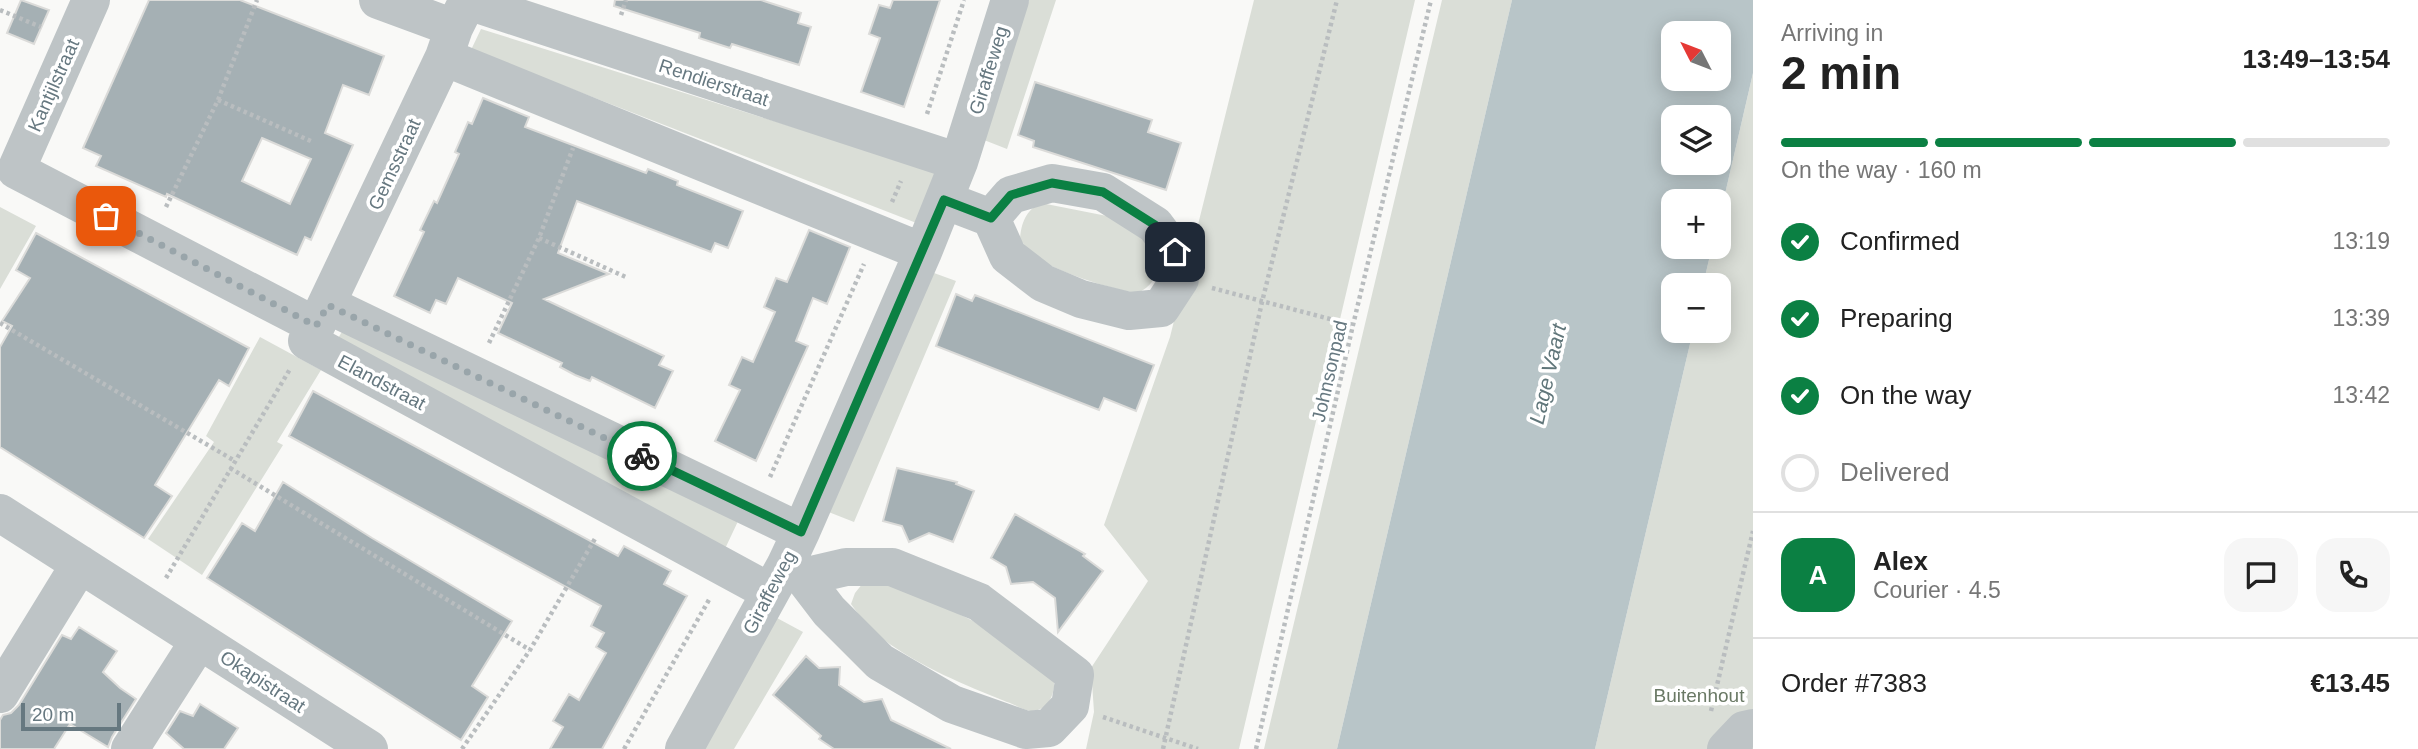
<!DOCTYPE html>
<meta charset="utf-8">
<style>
:root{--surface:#fff;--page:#f6f6f6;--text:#222;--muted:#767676;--line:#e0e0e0;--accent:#0b8043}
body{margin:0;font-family:Arial,sans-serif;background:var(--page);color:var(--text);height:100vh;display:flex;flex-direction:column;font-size:26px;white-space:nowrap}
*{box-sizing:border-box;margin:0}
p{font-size:23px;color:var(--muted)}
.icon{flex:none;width:38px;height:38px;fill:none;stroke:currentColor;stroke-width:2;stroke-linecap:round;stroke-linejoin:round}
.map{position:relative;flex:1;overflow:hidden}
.sheet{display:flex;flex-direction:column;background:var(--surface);width:665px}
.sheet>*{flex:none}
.needle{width:46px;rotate:312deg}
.controls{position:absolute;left:1661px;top:21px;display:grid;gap:14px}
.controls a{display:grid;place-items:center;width:70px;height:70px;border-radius:14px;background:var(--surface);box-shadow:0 4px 18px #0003;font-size:35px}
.scale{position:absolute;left:21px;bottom:18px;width:100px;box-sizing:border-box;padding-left:7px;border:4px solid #667880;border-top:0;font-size:19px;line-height:24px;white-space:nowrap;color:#667880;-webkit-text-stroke:5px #fff;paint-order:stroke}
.pin{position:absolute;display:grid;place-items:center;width:60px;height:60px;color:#fff;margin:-30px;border-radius:14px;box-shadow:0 4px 10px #0006}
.courier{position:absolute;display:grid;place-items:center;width:70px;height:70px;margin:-35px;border:5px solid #0b8043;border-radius:50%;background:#fff;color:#222;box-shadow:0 2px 9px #0007}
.summary em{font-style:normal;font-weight:700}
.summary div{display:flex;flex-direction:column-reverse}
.summary{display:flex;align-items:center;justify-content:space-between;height:119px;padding:0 28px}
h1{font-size:46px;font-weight:700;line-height:52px}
.bar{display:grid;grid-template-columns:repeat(4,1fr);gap:10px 7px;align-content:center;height:84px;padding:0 28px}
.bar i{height:9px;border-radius:5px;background:var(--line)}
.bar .active{background:var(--accent)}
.bar p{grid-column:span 4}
.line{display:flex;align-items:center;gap:18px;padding:0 28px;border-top:2px solid var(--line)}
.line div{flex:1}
.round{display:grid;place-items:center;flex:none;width:74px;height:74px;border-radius:21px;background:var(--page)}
ol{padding:0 28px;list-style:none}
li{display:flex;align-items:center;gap:21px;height:77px}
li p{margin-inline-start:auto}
li .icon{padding:7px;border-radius:50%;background:var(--accent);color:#fff;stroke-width:4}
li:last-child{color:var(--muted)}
li i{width:38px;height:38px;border:4px solid var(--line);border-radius:50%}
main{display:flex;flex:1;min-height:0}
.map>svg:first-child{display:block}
</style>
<main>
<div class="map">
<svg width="1753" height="749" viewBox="0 0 1753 749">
<rect width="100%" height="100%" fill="#f9f9f7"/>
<path fill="#daded7" d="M1029,0H1056L1007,149L984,140Z
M1254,0H1415L1239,749H1086L1094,712L1091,668L1148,581L1104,525L1170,337Z
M1442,0H1512L1337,749H1264Z
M481,29L936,172L919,224L471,50Z
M1753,73V749H1595L1693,331H1718V285H1703L1712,247H1718L1719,220Z
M1041,203L1107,216L1147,233C1155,255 1166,281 1137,293C1113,290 1053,271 1035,256C1029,252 1025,245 1020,240C1021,223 1026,210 1041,203Z
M0,207L36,226L0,289Z
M934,273L956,281L854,522L826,511Z
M345,327L740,517L723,553L335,343Z
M260,337L321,370L277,442L283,445L202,575L148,539L214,442L206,436Z
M896,582L973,621L1054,675C1056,689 1051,710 1032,711C1025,711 1014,704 1007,702C965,685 920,667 883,639C870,629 860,617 851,604L855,593L863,583Z
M777,618L803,632L734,749H702Z"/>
<path fill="#b8c5c8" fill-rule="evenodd" d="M1512,0H1753V73L1719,220L1718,201H1673V247H1712L1703,285H1673V331H1693L1595,749H1337ZM1673,33H1718V79H1673ZM1673,117H1718V163H1673Z"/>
<path fill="#a5b0b4" stroke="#dbdbd9" stroke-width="2" fill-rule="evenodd" d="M21,0L49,10L34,44L7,33Z
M149,0H240L384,56L369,95L343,85L325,133L353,145L311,240L305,237L297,255L167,194L166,197L96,166L101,156L83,148ZM262,138L311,159L290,204L242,181Z
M615,0H761L801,13L798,23L811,27L799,65L732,44L730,48L699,38L700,33L614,6Z
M893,0H940L904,107L861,92L880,38L869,34L879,5L890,8Z
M1035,82L1152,120L1148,132L1181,143L1166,190L1033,147L1034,141L1018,135Z
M483,98L529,117L525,127L646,173L648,169L678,181L677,185L743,211L728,248L715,243L711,252L577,201L558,253L609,274L544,299L664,356L659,365L673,371L655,408L592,377L590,381L575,375L560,367L562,363L498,333L512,303L458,278L446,304L436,300L430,313L394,296L424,232L420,230L434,201L437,203L459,154L455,152L468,122L472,124Z
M809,230L850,247L827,304L813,298L796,341L808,346L756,461L715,441L740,390L729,385L742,357L753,362L775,312L764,307L776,278L787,282Z
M36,233L249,348L229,386L219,380L155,485L172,496L144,538L0,447V347L12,326L2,321L30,278L16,270Z
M956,294L972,301L975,295L1154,365L1136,411L1104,398L1099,410L936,346Z
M313,391L618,556L624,546L671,571L664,584L687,596L602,749H550L563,727L553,721L569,694L579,700L606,653L596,647L604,633L591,626L601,606L289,436Z
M897,468L957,482L956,484L974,491L953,542L929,533L909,542L902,526L883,521Z
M283,482L372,538L512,621L472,686L488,697L461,740L207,578L242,523L255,531Z
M1015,514L1085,554L1083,556L1103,571L1058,632L1055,598L1033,582L1011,584L1006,567L991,558Z
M79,627L117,651L103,672L120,688L136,699L112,737L108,747L70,724L54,749H0V720L3,715L11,713L19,705L62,635L71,639Z
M806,656L819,668L840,667L839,685L864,702L882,699L891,720L951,749H834L819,739L821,736L773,695Z
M200,704L238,728L224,749H184L166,733L180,711L193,716Z"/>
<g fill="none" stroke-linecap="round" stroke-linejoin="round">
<path stroke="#b9bdbf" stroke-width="4.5" stroke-dasharray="3.5 3.5" stroke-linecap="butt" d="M0,10L41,27
M621,15L626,0
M218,100L313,142
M927,114L964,0
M892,202L901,181
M166,207L218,100L257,0
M539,238L628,278
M1212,288L1353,325
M0,323L235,461
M489,343L539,238L573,148
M230,468L530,650
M770,477L864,264
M166,578L290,369
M1711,711L1753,531
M1103,717L1198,749
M462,749L530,650L596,537
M624,749L710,598
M1163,749L1262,302L1337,0
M1256,749L1353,325L1431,0"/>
<path stroke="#bec4c6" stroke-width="38" d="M91,0L16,170L316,326L307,341L770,592
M378,0L454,28
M468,1L959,162
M444,57L923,252
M944,200L991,218L1008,256L1043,283L1081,299L1129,311L1161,308L1180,279L1175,252L1155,225L1103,192L1052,183L1011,195L991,218
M328,305L801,532
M316,326L444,57L454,28L468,0
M0,513L369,749
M785,566L803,577L829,611L880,662L952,704L1026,730L1049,728L1070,706L1075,675L979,602L892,567H846L803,577
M0,694L80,564
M130,749L199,641
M684,749L785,566L801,532L923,252L959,162L1010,0
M1726,749L1744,730L1753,728"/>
</g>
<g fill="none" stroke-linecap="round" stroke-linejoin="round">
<path stroke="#99a5aa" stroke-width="7" stroke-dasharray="0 12.6" d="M106,216L316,326L328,305L642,456"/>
<path stroke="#0b8043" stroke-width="9" d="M642,456L801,532L944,200L991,218L1011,195L1052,183L1103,192L1155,225L1175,252"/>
</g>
<g text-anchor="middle" stroke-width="7" stroke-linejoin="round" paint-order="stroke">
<g font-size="19" fill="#667880" stroke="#fff">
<text transform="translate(988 70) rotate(-73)" y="7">Giraffeweg</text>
<text transform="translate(714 82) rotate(18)" y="7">Rendierstraat</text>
<text transform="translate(53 85) rotate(-66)" y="7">Kantjilstraat</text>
<text transform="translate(394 164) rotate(-65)" y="7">Gemsstraat</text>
<text transform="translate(1329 371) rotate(-77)" y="7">Johnsonpad</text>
<text transform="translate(382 382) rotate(28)" y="7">Elandstraat</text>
<text transform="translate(769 592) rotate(-62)" y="7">Giraffeweg</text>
<text transform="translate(263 681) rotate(33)" y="7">Okapistraat</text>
</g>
<g font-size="19" fill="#6a7965" stroke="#fff">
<text x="1699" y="702">Buitenhout</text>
</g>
<g font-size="21" font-style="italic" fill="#60767a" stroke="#fff">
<text transform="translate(1548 374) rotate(-77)" y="7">Lage Vaart</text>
</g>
</g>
</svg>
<div class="controls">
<a><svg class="needle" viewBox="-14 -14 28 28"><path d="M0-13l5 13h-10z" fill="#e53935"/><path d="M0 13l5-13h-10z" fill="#767676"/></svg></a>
<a><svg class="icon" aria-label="layers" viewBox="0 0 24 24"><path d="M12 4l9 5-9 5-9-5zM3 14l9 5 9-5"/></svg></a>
<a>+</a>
<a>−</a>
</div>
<div class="scale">20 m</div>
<div class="pin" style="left:106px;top:216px;background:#ea580c"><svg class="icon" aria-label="bag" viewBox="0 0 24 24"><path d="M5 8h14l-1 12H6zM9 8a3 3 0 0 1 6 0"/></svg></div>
<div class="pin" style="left:1175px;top:252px;background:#1f2937"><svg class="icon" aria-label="home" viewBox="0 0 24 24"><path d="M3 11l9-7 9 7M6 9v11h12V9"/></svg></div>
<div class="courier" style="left:642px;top:456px"><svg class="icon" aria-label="bike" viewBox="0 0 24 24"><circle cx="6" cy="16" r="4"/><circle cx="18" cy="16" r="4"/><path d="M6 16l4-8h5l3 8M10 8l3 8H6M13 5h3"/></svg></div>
</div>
<section class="sheet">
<div class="summary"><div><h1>2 min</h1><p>Arriving in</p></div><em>13:49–13:54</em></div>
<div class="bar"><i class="active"></i><i class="active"></i><i class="active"></i><i></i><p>On the way · 160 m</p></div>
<ol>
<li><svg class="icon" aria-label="check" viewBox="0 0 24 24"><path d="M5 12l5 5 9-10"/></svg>Confirmed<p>13:19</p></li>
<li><svg class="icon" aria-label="check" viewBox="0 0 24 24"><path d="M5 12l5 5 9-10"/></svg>Preparing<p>13:39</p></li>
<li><svg class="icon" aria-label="check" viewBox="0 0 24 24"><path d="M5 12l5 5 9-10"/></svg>On the way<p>13:42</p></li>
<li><i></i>Delivered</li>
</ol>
<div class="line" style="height:126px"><b class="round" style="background:var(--accent);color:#fff">A</b><div><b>Alex</b><p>Courier · 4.5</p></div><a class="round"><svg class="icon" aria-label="chat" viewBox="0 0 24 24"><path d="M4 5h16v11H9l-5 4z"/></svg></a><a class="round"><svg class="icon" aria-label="phone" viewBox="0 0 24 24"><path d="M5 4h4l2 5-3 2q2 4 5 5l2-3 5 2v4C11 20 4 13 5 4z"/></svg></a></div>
<div class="line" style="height:91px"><div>Order #7383</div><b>€13.45</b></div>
</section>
</main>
